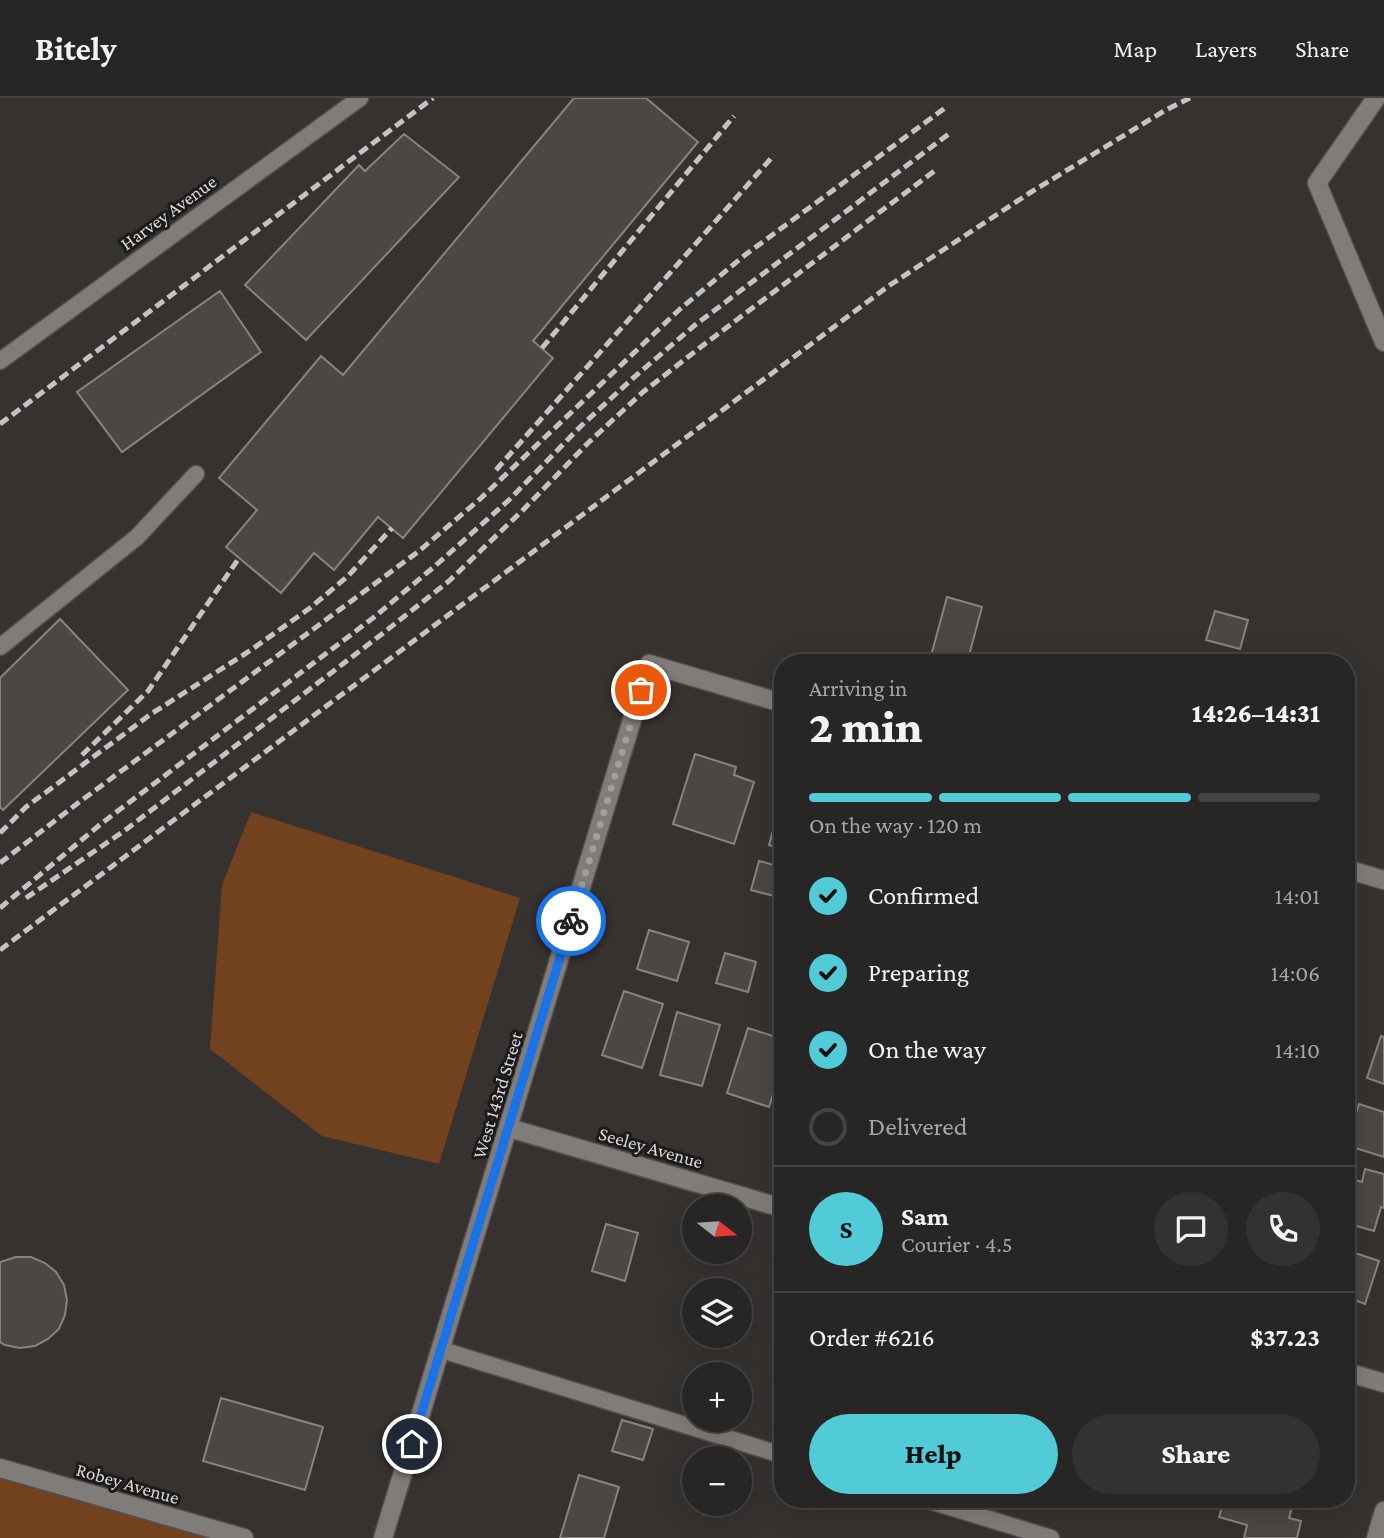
<!DOCTYPE html>
<meta charset="utf-8">
<style>
:root{--surface:#282624;--page:#343231;--text:#f1f3f6;--muted:#a5a5a6;--line:#444341;--accent:#52cbd8}
body{margin:0;font-family:"Crimson Pro",serif;background:var(--page);color:var(--text);height:100vh;display:flex;flex-direction:column;font-size:26px;white-space:nowrap}
*{box-sizing:border-box;margin:0}
p{font-size:23px;color:var(--muted)}
.icon{flex:none;width:38px;height:38px;fill:none;stroke:currentColor;stroke-width:2;stroke-linecap:round;stroke-linejoin:round}
.map{position:relative;flex:1;overflow:hidden}
.sheet{position:absolute;left:774px;top:556px;width:581px;height:854px;display:flex;flex-direction:column;background:var(--surface);border-radius:28px;box-shadow:0 7px 28px #0002,0 0 0 2px var(--line)}
.sheet>*{flex:none}
.needle{width:46px;rotate:107deg}
.buttons{position:absolute;left:682px;top:1096px;display:grid;gap:14px}
.buttons a{display:grid;place-items:center;width:70px;height:70px;border-radius:50%;background:var(--surface);box-shadow:0 7px 28px #0002,0 0 0 2px var(--line);font-size:35px}
.pin{position:absolute;display:grid;place-items:center;width:60px;height:60px;color:#fff;margin:-30px;border:4px solid #fff;border-radius:50%;box-shadow:0 2px 7px #0007}
.courier{position:absolute;display:grid;place-items:center;width:70px;height:70px;margin:-35px;border:5px solid #1a73e8;border-radius:50%;background:#fff;color:#222;box-shadow:0 2px 9px #0007}
.head em{font-style:normal;font-weight:800}
.head div{display:flex;flex-direction:column-reverse}
.head{display:flex;align-items:center;justify-content:space-between;height:119px;padding:0 35px}
h1{font-size:46px;font-weight:800;line-height:52px}
.bar{display:grid;grid-template-columns:repeat(4,1fr);gap:10px 7px;align-content:center;height:84px;padding:0 35px}
.bar i{height:9px;border-radius:5px;background:var(--line)}
.bar .active{background:var(--accent)}
.bar p{grid-column:span 4}
.line{display:flex;align-items:center;gap:18px;padding:0 35px;border-top:2px solid var(--line)}
.line div{flex:1}
.round{display:grid;place-items:center;flex:none;width:74px;height:74px;border-radius:37px;background:var(--page)}
ol{padding:0 35px;list-style:none}
li{display:flex;align-items:center;gap:21px;height:77px}
li p{margin-inline-start:auto}
li .icon{padding:7px;border-radius:50%;background:var(--accent);color:#111;stroke-width:4}
li:last-child{color:var(--muted)}
li i{width:38px;height:38px;border:4px solid var(--line);border-radius:50%}
.button{display:flex;gap:14px;margin-top:auto;padding:14px 35px}
.button a{flex:1;height:80px;border-radius:42px;background:var(--accent);color:#111;font-size:28px;font-weight:800;line-height:80px;text-align:center}
.button a+a{background:var(--page);color:var(--text)}
header{display:flex;align-items:center;gap:42px;box-sizing:border-box;height:98px;padding:0 35px;background:var(--surface);border-bottom:2px solid var(--line)}
header strong{font-size:33px}
nav{display:flex;gap:38px;margin-inline-start:auto;font-size:24px}
.map>svg:first-child{display:block}
</style>
<header>
<strong>Bitely</strong>
<nav><a>Map</a><a>Layers</a><a>Share</a></nav>
</header>
<div class="map">
<svg width="1384" height="1440" viewBox="0 0 1384 1440">
<rect width="100%" height="100%" fill="#353230"/>
<path fill="#72421e" d="M251,714L520,800L439,1066L322,1038L210,951L222,787Z
M0,1376L213,1440H0Z"/>
<path fill="#4a4745" stroke="#878381" stroke-width="2" d="M574,0H646L698,44L533,243L553,260L403,440L378,419L334,472L314,455L281,495L226,449L257,412L219,380L321,258L343,277Z
M404,36L459,79L306,242L245,187L359,67L365,73Z
M220,193L261,254L122,354L77,294Z
M947,499L982,509L967,565H929Z
M1215,513L1248,522L1240,551L1206,542Z
M60,521L128,592L3,712L0,709V580Z
M1346,598L1356,601L1346,634Z
M695,656L736,669L734,677L754,684L734,746L673,726Z
M775,725L782,727V751L769,747Z
M759,763L782,769V785L778,799L751,792Z
M649,832L689,844L677,883L637,871Z
M725,855L756,864L748,894L716,885Z
M624,893L663,906L642,970L602,957Z
M677,914L720,927L702,988L660,977Z
M748,930L782,941V967L769,1009L727,995Z
M1381,938L1384,939V986L1367,980Z
M1359,1006L1384,1014V1059L1346,1047Z
M1365,1071L1384,1076V1110L1381,1109L1374,1133L1346,1125V1079L1362,1084Z
M606,1126L638,1135L625,1183L592,1173Z
M1346,1152L1379,1163L1365,1206L1346,1199Z
M16,1159H31L45,1165L56,1174L64,1187L67,1202L65,1217L59,1231L48,1241L35,1248L20,1250L5,1247L0,1244V1164Z
M221,1300L323,1329L305,1392L203,1363Z
M622,1322L653,1331L643,1362L612,1353Z
M579,1377L619,1389L604,1440H560Z
M1224,1402H1294L1289,1420L1301,1423L1297,1440H1244L1247,1427L1219,1419Z"/>
<g fill="none" stroke-linecap="round" stroke-linejoin="round">
<defs>
<path id="service" d="M0,263L360,0
M0,549L137,439L196,376
M442,1252L782,1357
M927,1402L1051,1440"/>
<path id="minor" d="M1376,0L1317,85L1384,244
M1346,771L1384,782
M509,1030L782,1110
M1346,1274L1384,1285
M0,1370L244,1440
M383,1440L649,566L782,605
M1376,1440L1384,1413"/>
</defs>
<use href="#service" stroke="#524f4e" stroke-width="19"/>
<use href="#minor" stroke="#524f4e" stroke-width="21"/>
<use href="#service" stroke="#7f7c79" stroke-width="16"/>
<use href="#minor" stroke="#7f7c79" stroke-width="18"/>
<path stroke="#c5c3c2" stroke-width="5" stroke-dasharray="10 5" stroke-linecap="butt" d="M542,250L734,18
M0,326L433,0
M496,372L774,57
M82,657L148,593L239,460
M0,735L26,709L151,616L251,552L310,510L348,478L392,430
M0,765L78,705L419,453L480,401L680,211L745,157L945,10
M26,800L124,733L382,536L449,483L522,413L589,344L643,294L706,245L937,71
M0,810L102,725L373,520L435,468L510,401L581,328L632,281L695,227L950,35
M0,852L890,187L1028,96L1164,13L1190,0"/>
</g>
<g fill="none" stroke-linecap="round" stroke-linejoin="round">
<path stroke="#a19f9d" stroke-width="7" stroke-dasharray="0 12.6" d="M571,823L641,592"/>
<path stroke="#1a73e8" stroke-width="9" d="M412,1346L571,823"/>
</g>
<g text-anchor="middle" stroke-width="6" stroke-linejoin="round" paint-order="stroke">
<g font-size="19" fill="#dbd9d8" stroke="#1c1a1a">
<text transform="translate(168 114) rotate(-36)" y="7">Harvey Avenue</text>
<text transform="translate(497 997) rotate(-73)" y="7">West 143rd Street</text>
<text transform="translate(651 1049) rotate(16)" y="7">Seeley Avenue</text>
<text transform="translate(128 1385) rotate(16)" y="7">Robey Avenue</text>
</g>
</g>
</svg>
<div class="buttons">
<a><svg class="needle" viewBox="-14 -14 28 28"><path d="M0-13l5 13h-10z" fill="#e53935"/><path d="M0 13l5-13h-10z" fill="#a5a5a6"/></svg></a>
<a><svg class="icon" aria-label="layers" viewBox="0 0 24 24"><path d="M12 4l9 5-9 5-9-5zM3 14l9 5 9-5"/></svg></a>
<a>+</a>
<a>−</a>
</div>
<div class="pin" style="left:641px;top:592px;background:#ea580c"><svg class="icon" aria-label="bag" viewBox="0 0 24 24"><path d="M5 8h14l-1 12H6zM9 8a3 3 0 0 1 6 0"/></svg></div>
<div class="pin" style="left:412px;top:1346px;background:#1f2937"><svg class="icon" aria-label="home" viewBox="0 0 24 24"><path d="M3 11l9-7 9 7M6 9v11h12V9"/></svg></div>
<div class="courier" style="left:571px;top:823px"><svg class="icon" aria-label="bike" viewBox="0 0 24 24"><circle cx="6" cy="16" r="4"/><circle cx="18" cy="16" r="4"/><path d="M6 16l4-8h5l3 8M10 8l3 8H6M13 5h3"/></svg></div>
<section class="sheet">
<div class="head"><div><h1>2 min</h1><p>Arriving in</p></div><em>14:26–14:31</em></div>
<div class="bar"><i class="active"></i><i class="active"></i><i class="active"></i><i></i><p>On the way · 120 m</p></div>
<ol>
<li><svg class="icon" aria-label="check" viewBox="0 0 24 24"><path d="M5 12l5 5 9-10"/></svg>Confirmed<p>14:01</p></li>
<li><svg class="icon" aria-label="check" viewBox="0 0 24 24"><path d="M5 12l5 5 9-10"/></svg>Preparing<p>14:06</p></li>
<li><svg class="icon" aria-label="check" viewBox="0 0 24 24"><path d="M5 12l5 5 9-10"/></svg>On the way<p>14:10</p></li>
<li><i></i>Delivered</li>
</ol>
<div class="line" style="height:126px"><b class="round" style="background:var(--accent);color:#111">S</b><div><b>Sam</b><p>Courier · 4.5</p></div><a class="round"><svg class="icon" aria-label="chat" viewBox="0 0 24 24"><path d="M4 5h16v11H9l-5 4z"/></svg></a><a class="round"><svg class="icon" aria-label="phone" viewBox="0 0 24 24"><path d="M5 4h4l2 5-3 2q2 4 5 5l2-3 5 2v4C11 20 4 13 5 4z"/></svg></a></div>
<div class="line" style="height:91px"><div>Order #6216</div><b>$37.23</b></div>
<div class="button"><a>Help</a><a>Share</a></div>
</section>
</div>
